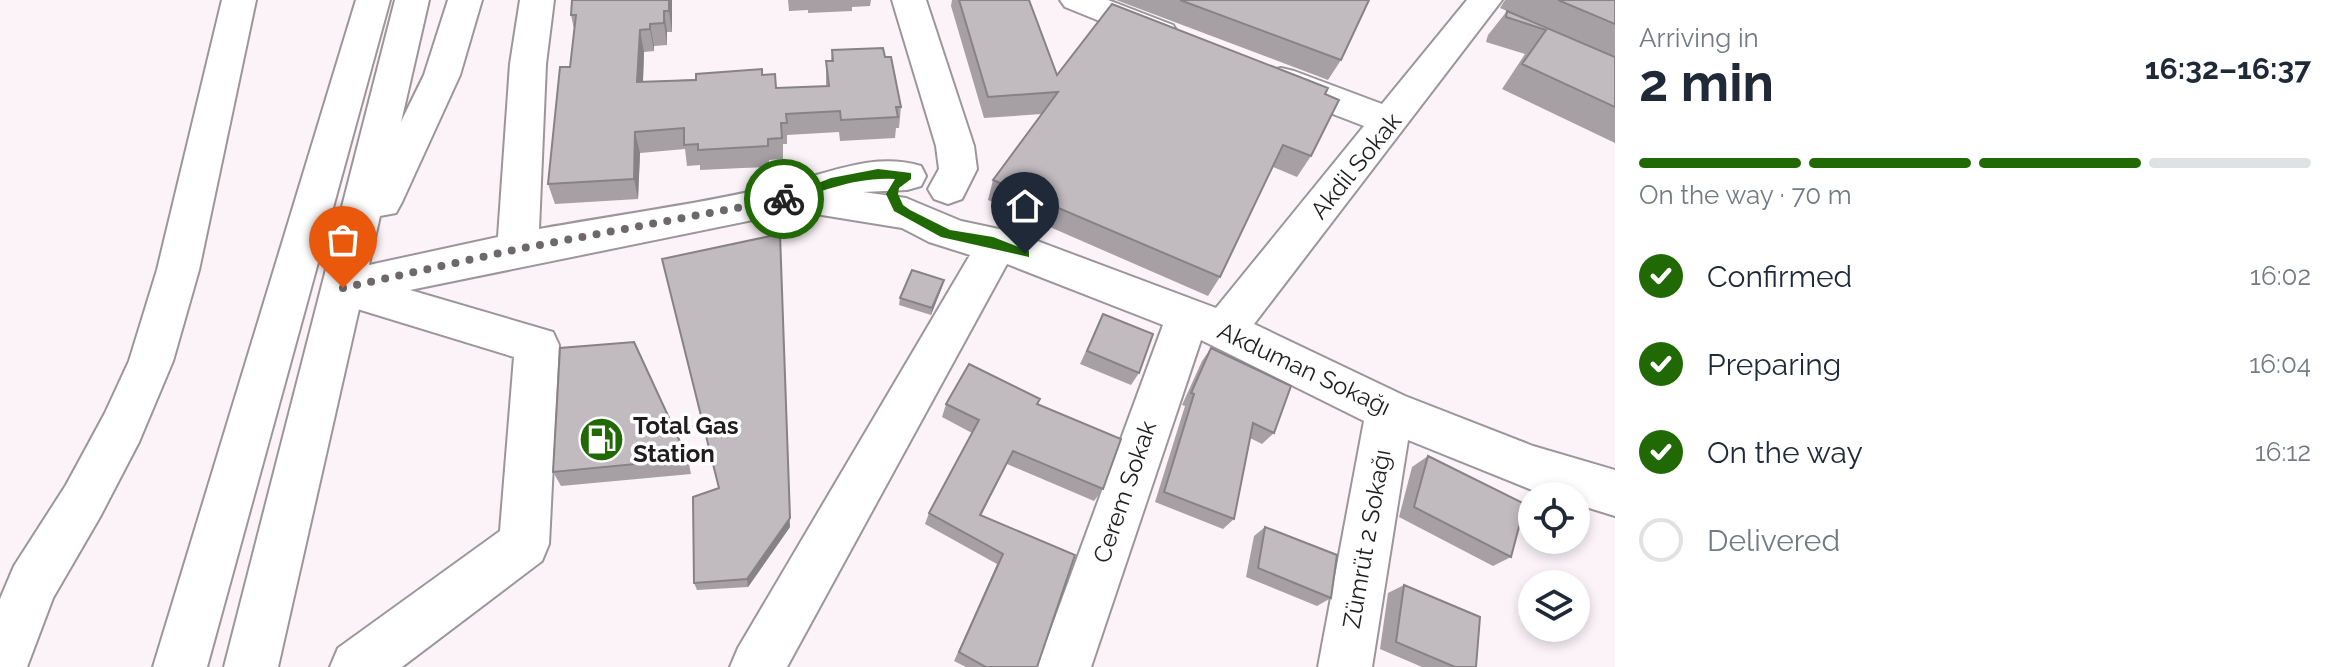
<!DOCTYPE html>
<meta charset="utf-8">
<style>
:root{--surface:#fff;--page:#f2f2f3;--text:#1f2937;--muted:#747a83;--line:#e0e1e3;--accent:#216904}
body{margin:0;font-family:Raleway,sans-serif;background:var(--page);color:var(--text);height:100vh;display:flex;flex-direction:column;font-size:30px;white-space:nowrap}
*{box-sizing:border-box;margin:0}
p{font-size:26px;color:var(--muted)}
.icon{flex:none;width:44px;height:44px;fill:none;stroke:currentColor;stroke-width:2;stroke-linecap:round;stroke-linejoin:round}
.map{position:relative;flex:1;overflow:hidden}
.sheet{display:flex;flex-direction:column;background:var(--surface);width:720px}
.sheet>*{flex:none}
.fabs{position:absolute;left:1518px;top:482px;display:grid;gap:16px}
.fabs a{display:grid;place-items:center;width:72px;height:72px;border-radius:50%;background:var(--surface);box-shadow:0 4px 12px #0003;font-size:40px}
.pin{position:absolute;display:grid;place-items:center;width:68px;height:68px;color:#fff;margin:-82px -34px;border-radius:50% 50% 50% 0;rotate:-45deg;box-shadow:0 0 8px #0007}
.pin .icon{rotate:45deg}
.courier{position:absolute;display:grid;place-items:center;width:80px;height:80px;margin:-40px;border:6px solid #216904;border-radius:50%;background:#fff;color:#222;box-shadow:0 2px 10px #0007}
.headline em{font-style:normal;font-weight:700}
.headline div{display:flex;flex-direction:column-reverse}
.headline{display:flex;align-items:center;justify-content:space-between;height:136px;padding:0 24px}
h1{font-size:52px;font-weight:700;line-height:60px}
.bar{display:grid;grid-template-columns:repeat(4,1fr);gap:12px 8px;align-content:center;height:96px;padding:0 24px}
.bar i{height:10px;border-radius:6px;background:var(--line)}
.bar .current{background:var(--accent)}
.bar p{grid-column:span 4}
ol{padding:0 24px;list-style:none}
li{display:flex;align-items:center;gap:24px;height:88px}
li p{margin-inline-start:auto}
li .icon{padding:8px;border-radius:50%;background:var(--accent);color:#fff;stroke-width:4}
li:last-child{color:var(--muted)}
li i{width:44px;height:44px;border:4px solid var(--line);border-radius:50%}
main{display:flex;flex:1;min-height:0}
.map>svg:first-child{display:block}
</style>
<main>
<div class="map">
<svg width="1615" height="667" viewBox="0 0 1615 667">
<rect width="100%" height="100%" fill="#fbf3f8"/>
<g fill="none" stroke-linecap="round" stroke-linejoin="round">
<defs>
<path id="minor" d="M520,0H554L546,64L539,229C622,214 707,203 788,183C832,172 875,152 921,166L926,176L921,186L907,190L863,192L906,198L961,221L1013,232L1216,308L1364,126L1268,89L1263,80L1268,71L1281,68L1294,71L1382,104L1467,0H1502L1254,324L1405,396L1533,446L1615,470V516L1576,504V496H1550L1532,490L1408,440L1372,667H1318L1364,421L1201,340L1091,667H1037L1163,325L1007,264L787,667H730L738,648L970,255L929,242L902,228L797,211L410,290L553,332L559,345L549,544L542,561L402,667H330L338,648L500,531L514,357L328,300L322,288L328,276L346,270L498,237L510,64Z
M892,0H926L974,146L977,169L962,199L948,204L934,199L928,189L939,169L936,146Z
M1060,0H1108L1173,25L1178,33L1173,41L1161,44L1149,41L1065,7Z"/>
<path id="major" d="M222,0H256L199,270L173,361L139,442L100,517L53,598L27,667H0V599L14,566L66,485L105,413L129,361L157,270Z"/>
<path id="highway" d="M356,0H390L207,667H153Z
M395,0H429L401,122L424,75L448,0H482L460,75L402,202L396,213L380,216L278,667H224Z"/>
</defs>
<use href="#minor" stroke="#9c959a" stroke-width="4"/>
<use href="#major" stroke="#9c959a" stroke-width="4"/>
<use href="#highway" stroke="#9c959a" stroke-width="4"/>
<use href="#minor" fill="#fff" fill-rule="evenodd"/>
<use href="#major" fill="#fff" fill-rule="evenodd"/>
<use href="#highway" fill="#fff" fill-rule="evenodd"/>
</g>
<path fill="#a6a0a4" d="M788,0H871L870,6L852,7V11L808,13V10L789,11Z
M952,0H1029L1057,75L1325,94L1311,156L1297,177L1273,167L1220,277L1208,296L988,200L993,180L1042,114L984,118L951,6Z
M1116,0H1369L1341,60L1328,80Z
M1505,0H1615V143L1502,89L1525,54L1486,42L1488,35L1507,11L1500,8Z
M672,4V32H667V45L654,46V51L644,52L643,82L762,75L776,88L826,87V61H831L832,50L885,57L901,107L899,128H896L895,138L840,141L839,132L787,135V144H783V159L769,160V167L742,168L700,170V165L687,166L685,149L640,153L638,199L555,204L548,184L570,67L574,29L571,15Z
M942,287L931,315L899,305L900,298Z
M1103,314L1139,373L1131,385L1080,364Z
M1211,348L1274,433L1262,444L1250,438L1234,519L1223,529L1155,502L1185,406L1182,405L1202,361Z
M946,404H1037L1103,489L1094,501L1007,464L981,516L1075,555L1037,667H966L954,661L997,564L925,524L929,513L972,433L942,417Z
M1428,456L1511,557L1493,566L1399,517L1412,467Z
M688,459L691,474L561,486L553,472Z
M790,527L748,587L697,590L694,583Z
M1265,527L1331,598L1317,606L1246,577L1254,536Z
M1404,585L1476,667H1422L1380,649L1388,593Z"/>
<path fill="#878286" d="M669,0H672V32L669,11Z
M664,11L667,32V45L664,23Z
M650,24L654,46V51L650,29Z
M640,30L644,52L642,104L637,82Z
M635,132L640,153L638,199L634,179Z
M780,234L790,527L748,587L747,579Z
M944,280L942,287L931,315L932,308Z"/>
<path fill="#c1babf" stroke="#878286" stroke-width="2" d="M572,0H669V11H664V23L650,24V29L640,30L637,82L696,80V74L762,69V75L775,74L776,88L829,86L826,61H833L832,50L883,48L885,57H891L901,107H896L898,117L841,120L840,111L786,114L787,123H781L782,138L768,139V146L698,150V144L684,145V128L635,132L634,179L548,184L560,67H570L576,15H571Z
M959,0H1029L1057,75L1112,4L1328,88L1325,94L1339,100L1311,156L1283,145L1220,277L993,180L1058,92L988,97Z
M1180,0H1369L1341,60Z
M1558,0H1615V24Z
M1507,11L1615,57V107L1522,64L1546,30L1506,17Z
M780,234L790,518L747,579L694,583L693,497L719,488L662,259Z
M912,270L944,280L932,308L900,298Z
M1103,314L1153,334L1139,373L1087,351Z
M634,342L688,459L553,472L560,348Z
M1211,348L1291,386L1274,433L1253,423L1234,519L1164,492L1194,394L1191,393Z
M969,364L1040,399L1037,404L1121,439L1103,489L1013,451L980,515L1075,555L1037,667H986L959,652L1003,554L929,513L979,420L946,404Z
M1428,456L1525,504L1511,557L1414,507Z
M1265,527L1337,555L1331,598L1258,568Z
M1404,585L1480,617L1476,667H1455L1396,642Z"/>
<path fill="#216904" d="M878,169L911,173V179L899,188L898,194L903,205L910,210L950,230L993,237L1029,251V257L941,237L894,211L886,194L895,179C857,176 820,192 784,203L778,199L831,178Z"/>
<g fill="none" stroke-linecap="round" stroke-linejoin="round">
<path stroke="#6d686b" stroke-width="8" stroke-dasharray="0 14.4" d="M343,288L518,249L784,199"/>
</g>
<defs>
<symbol id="fuel-disc" viewBox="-11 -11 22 22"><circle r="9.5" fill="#216904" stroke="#fff"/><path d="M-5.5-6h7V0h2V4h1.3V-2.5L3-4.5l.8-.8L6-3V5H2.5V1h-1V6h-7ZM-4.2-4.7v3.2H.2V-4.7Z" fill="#fff"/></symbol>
</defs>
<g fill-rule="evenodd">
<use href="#fuel-disc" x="576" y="414" width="51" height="51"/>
</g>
<g text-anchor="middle" stroke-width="7" stroke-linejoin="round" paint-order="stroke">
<g font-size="24" fill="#201d1f" stroke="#fff">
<text transform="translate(1356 166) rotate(-51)" y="8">Akdil Sokak</text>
<text transform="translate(1304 369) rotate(25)" y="8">Akduman Sokağı</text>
<text transform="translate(1125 492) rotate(-71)" y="8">Cerem Sokak</text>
<text transform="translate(1367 539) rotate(-80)" y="8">Zümrüt 2 Sokağı</text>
</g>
<g font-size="24" font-weight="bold" fill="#201d1f" stroke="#fff" text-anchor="start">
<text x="633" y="434">Total Gas<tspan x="633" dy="28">Station</tspan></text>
</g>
</g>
</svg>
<div class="fabs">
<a><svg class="icon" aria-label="locate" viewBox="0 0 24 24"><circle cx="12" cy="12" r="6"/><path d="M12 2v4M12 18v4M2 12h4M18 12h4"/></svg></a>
<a><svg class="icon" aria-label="layers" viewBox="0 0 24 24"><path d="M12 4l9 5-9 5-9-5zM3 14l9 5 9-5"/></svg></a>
</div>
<div class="pin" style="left:343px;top:288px;background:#ea580c"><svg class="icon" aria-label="bag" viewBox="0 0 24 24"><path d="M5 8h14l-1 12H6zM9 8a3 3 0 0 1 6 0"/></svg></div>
<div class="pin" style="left:1025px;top:254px;background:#1f2937"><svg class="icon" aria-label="home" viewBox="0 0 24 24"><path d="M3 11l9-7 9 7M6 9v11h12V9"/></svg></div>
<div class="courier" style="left:784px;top:199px"><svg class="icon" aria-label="bike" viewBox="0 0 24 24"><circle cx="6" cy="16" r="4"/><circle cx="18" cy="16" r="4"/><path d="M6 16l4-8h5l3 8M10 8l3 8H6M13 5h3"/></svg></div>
</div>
<section class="sheet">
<div class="headline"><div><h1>2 min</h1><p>Arriving in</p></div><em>16:32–16:37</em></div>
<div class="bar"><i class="current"></i><i class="current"></i><i class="current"></i><i></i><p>On the way · 70 m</p></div>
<ol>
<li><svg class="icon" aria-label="check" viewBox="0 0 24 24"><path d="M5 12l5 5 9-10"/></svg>Confirmed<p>16:02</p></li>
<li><svg class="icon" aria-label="check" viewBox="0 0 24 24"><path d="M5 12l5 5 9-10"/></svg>Preparing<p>16:04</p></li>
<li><svg class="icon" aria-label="check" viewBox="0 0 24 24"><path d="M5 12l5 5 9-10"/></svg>On the way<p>16:12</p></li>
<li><i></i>Delivered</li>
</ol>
</section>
</main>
